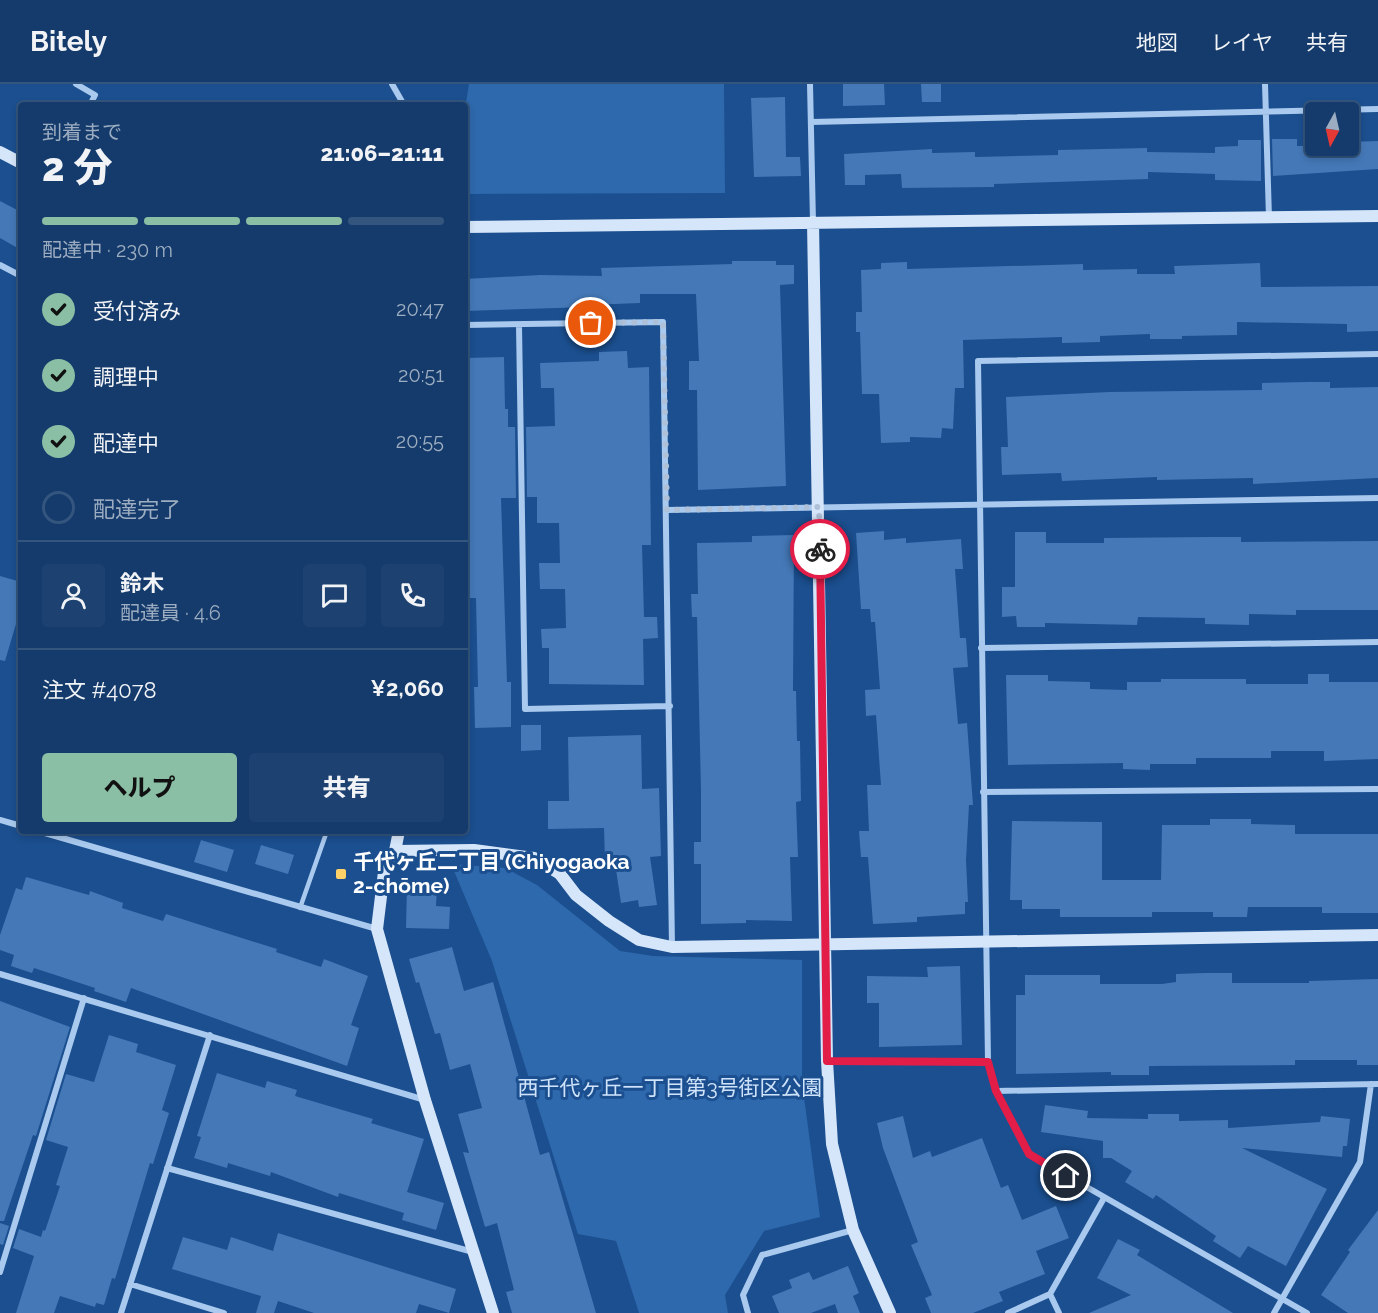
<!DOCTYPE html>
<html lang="ja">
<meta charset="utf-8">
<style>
:root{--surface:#143b6b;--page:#1d4271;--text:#f1f3f6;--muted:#9dadc1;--line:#33557e;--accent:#8abfa5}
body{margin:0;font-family:Raleway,"Noto Sans JP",sans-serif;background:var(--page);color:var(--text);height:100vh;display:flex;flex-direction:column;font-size:22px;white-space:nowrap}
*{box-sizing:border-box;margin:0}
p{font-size:20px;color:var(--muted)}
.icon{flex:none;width:33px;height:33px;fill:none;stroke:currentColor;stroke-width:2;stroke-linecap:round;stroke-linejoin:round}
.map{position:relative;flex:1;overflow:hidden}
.drawer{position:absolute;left:18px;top:18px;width:450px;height:732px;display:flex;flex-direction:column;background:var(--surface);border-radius:6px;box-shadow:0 3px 9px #0003,0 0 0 2px var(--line)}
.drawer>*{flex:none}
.needle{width:39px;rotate:188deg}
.controls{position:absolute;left:1305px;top:18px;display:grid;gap:12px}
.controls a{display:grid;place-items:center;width:54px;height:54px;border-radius:6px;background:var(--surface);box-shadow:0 3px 9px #0003,0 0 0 2px var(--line);font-size:30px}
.pin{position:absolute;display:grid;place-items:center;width:51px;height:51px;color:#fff;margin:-26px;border:3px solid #fff;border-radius:50%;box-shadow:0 2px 6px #0007}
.courier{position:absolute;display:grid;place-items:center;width:60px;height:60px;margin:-30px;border:4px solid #e11d48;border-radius:50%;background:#fff;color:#222;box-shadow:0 2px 8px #0007}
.summary em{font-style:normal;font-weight:800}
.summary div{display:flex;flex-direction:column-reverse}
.summary{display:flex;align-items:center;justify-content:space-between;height:102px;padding:0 24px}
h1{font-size:39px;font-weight:800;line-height:45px}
.bar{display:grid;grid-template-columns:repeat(4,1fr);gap:9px 6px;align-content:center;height:72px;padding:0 24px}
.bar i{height:8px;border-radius:4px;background:var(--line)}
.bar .selected{background:var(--accent)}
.bar p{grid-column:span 4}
.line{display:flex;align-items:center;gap:15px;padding:0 24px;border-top:2px solid var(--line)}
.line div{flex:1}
.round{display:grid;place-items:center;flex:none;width:63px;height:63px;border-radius:6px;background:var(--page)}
ol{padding:0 24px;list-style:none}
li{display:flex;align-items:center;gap:18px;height:66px}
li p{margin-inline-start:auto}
li .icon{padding:6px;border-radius:50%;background:var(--accent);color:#111;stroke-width:4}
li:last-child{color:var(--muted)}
li i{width:33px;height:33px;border:3px solid var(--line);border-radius:50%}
.primary-button{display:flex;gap:12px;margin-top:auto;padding:12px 24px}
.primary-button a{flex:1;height:69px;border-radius:6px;background:var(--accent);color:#111;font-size:24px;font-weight:800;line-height:69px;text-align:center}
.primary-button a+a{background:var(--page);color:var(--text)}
header{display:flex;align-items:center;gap:36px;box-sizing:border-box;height:84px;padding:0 30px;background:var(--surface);border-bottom:2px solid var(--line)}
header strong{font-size:28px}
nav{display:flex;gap:33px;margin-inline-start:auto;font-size:21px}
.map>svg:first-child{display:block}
</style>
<header>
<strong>Bitely</strong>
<nav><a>地図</a><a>レイヤ</a><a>共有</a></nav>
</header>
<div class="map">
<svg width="1378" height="1229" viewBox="0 0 1378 1229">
<rect width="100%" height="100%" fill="#1b4f8f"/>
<path fill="#2e69ad" d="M469,0H724L725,109L465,110V25Z
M451,780L505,784L537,801L620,867L653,872L802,876V998L820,1133L764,1147L725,1211L728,1229H639L616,1157L578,1150L492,877Z"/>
<path fill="#4478b7" d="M843,0H884L885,21L843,22Z
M921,0H941V18H922Z
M785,13L786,73H800L801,92L754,93L751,14Z
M1272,55H1297V62H1348V58L1378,57V85L1273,92Z
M1238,56H1261V97L1215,96V90L1148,88V95L994,100V103L902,104L901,90L865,91V101H845L844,70L932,65V69L975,68V73L1058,71V66L1147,64V68L1215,69V63L1238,62Z
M0,117L21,128V166L0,154Z
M732,177H776V181H794V200L780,201L786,402L698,406L697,306H689V277H699L696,210H640V219L589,221V223L465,227V195L540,191L602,192L601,184L732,180Z
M907,178V185L1083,180V186L1137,185V190H1175L1174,182L1260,179L1261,203L1378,202V247L1347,248V240L1237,238V251L1182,252V255H1150V250L1100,252V258L1062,259V253L963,256L964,304H955L953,345L942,344L941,354L910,353V358L881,359L879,310H862L860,248H856V228H862L861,186L881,185V179Z
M627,267L628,284L649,283L651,461H642L644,533H657L658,554L643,555L644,601L549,600V564H542L541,545L566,544L565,505H540L539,479H560L559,439H537V413H527L526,343L555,342L554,304H541L540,279L599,277V268Z
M504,273L505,325H508V343H515L516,414H501L507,598H511V643L475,644L474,603H478L476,514H465L466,274Z
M1309,298H1330V304L1378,303V394L1253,400V394L1157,396V393L1062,397L1061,389L1002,391L1001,363H1008L1006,313L1109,308L1262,306V299Z
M884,447V456L906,454V459L961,455L963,485H955L960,554H966L968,583L953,584L958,640L967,639L973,721H969L966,776L968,818H965V830L917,833V838L873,840L868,773H861L859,747H869L867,701H881L876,631L866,632L865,606L880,605L875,538H871L870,525H861L856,449Z
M1015,448H1046V459H1104V454L1207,453H1241V458L1378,457V526H1296V531L1249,530V541L1205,540V534L1138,533L1137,541L1045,539V543H1017L1016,532L1002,533V503H1015Z
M794,451L793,607H796L797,657H800L801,717L796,718L798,773H790L792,837L746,836V839L701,840V780H694V758H701V707L697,533H692L691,510H698L697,459L752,458V452Z
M0,492L21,498V523L5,577L0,576Z
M1308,590H1329V598H1378V675L1324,677V667H1271V674H1196V680H1150V686L1123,685V679L1008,681L1006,591H1048V597L1090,598V605L1127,606V598H1161V595H1246V600H1308Z
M521,641H541V666L521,667Z
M641,651L642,705L659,704L661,772L650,773L657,821L639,823L638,816L621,819L615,779H605L604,744L548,745V717H569L568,653Z
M1210,735H1251V740L1295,741V750H1378V829H1322V823H1248L1247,833H1213V828H1152V833H1060V825H1022V816H1010L1012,737L1102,738V796H1161L1162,741H1210Z
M201,756L234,766L227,788L194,778Z
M261,761L294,771L288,790L255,780Z
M26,793L89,811L90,807L123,819L122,824L163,837L166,830L277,865L276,868L321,883L324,875L368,892L351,941L359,944L347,982L131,904L126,918L94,907L95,904L34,884L32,889L11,882L14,871L0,866V851L16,804L22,806Z
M407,802L437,803L436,822L450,823L449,845L406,844Z
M452,863L464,907L493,898L540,1071L549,1068L596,1229H512L506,1208L514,1206L497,1139L485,1143L463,1068L469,1069L458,1030L482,1024L470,980L450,986L440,949L435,950L419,898L416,899L409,875Z
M960,882L962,961L879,963V919H867V892L928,893L927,883Z
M1204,889H1232V899H1309V897L1378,895V981H1357V976H1295V981L1149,982V991H1111V988L1016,990V911H1025V891H1100V900H1162L1176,898V890Z
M0,917L70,943L36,1052L33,1051L4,1137H0Z
M109,951L138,960L136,968L176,981L162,1026L169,1029L153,1080L150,1079L115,1195L112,1194L104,1221L96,1219L95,1223L60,1212L54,1229H16L34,1172L13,1164L19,1145L41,1153L43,1146L45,1147L60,1102L56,1101L68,1063L46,1056L66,990L94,998Z
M217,989L265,1004L267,997L297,1006L295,1012L373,1035L371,1039L424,1055L407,1108L444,1119L436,1146L402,1136L404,1129L339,1109L338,1113L271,1088L270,1092L228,1079L227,1084L194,1074L201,1053L197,1052Z
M1045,1021L1088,1027L1087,1034L1148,1035V1030H1179V1037L1228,1036V1044L1320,1038L1321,1032L1350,1035L1347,1062H1343L1342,1073L1242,1064L1327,1105L1286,1182L1248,1162L1240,1174L1213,1157L1216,1152L1156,1111L1153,1115L1125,1098L1132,1087L1111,1074H1103V1057L1041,1048Z
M903,1032L913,1074L930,1067L932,1073L982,1054L1001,1104L1008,1101L1022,1136L1056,1122L1069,1154L1036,1167L1045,1190L999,1208L1003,1217L973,1229H931L925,1214L932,1211L911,1161L918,1158L883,1064L877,1039Z
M1378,1126V1229H1348L1321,1211L1350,1168L1348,1166Z
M0,1139L9,1142L3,1161L0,1160Z
M278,1149L456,1205L449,1229L419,1220L416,1229H314L278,1217L274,1229H256L261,1212L172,1185L183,1153L227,1166L231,1153L273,1167Z
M1118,1155L1140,1166L1137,1171L1233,1229H1089L1131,1211L1097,1194Z
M848,1182L859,1209L853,1212L860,1229H838L835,1220L811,1229H779L772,1212L792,1204L789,1196L809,1188L813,1196Z"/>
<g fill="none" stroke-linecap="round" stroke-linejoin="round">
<path stroke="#a9c9ee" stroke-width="4.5" d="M300,824L327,747"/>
<path stroke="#a9c9ee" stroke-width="6" d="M76,0L95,11L90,21
M392,0L404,21
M810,0L813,138
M1265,0L1269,134
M811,38L1378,25
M0,181L21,192
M465,241L663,238L672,863
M519,241L525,625L670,622
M667,426L1378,414
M981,564L1378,558
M983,708L1378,705
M0,736L21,742
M38,747L377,845
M0,890L425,1016
M827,977L988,978
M996,1007L1378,1000
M167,1084L473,1168
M0,1188L84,914
M130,1200L224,1229
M1050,1210L1059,1229
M121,1229L210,951
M748,1229L743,1211L762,1171L853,1146
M1008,1229L1050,1210L1104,1114
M1274,1229L1360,1078L1371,1000
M1307,1229L1029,1070L996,1007L988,978L978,277L1378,270"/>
<path stroke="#d6e6fa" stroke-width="12" d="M0,68L21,79
M813,138L827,977L832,1060L853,1146L890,1229
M465,143L1378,132
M399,747L395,767L384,788L377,845L425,1016L493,1229
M395,767L474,766L534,774L560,790L576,811L609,837L639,856L672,863L1378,851"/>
</g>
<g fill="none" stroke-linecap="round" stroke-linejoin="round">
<path stroke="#afc1d8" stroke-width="6" stroke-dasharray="0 10.8" d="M591,239L663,238L667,426L819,423L820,465"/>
<path stroke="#e11d48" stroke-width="8" d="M820,465L827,977L988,978L996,1007L1029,1070L1066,1092"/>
</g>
<rect fill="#ffd166" stroke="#1b4f8f" stroke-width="2" x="335" y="784" width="12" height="12" rx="3"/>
<g text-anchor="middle" stroke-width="6" stroke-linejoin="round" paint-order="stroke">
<g font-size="21" font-weight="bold" fill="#fff" stroke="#1b4f8f" text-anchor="start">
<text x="353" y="785">千代ヶ丘二丁目 (Chiyogaoka<tspan x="353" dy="24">2-chōme)</tspan></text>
</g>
<g font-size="21" fill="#cfe3fa" stroke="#1b4f8f">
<text x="670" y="1011">西千代ヶ丘一丁目第3号街区公園</text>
</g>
</g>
</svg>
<div class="controls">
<a><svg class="needle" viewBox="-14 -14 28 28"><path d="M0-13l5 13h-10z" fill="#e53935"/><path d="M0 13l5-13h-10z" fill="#9dadc1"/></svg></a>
</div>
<div class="pin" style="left:591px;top:239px;background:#ea580c"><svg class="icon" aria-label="bag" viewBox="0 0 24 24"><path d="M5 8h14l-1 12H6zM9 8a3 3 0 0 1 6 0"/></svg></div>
<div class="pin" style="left:1066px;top:1092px;background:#1f2937"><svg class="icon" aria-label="home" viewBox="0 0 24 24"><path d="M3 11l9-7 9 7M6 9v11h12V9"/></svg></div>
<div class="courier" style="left:820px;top:465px"><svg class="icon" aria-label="bike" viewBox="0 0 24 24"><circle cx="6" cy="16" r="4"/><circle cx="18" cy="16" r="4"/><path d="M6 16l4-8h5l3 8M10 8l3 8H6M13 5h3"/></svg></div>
<section class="drawer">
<div class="summary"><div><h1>2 分</h1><p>到着まで</p></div><em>21:06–21:11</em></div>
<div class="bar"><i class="selected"></i><i class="selected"></i><i class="selected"></i><i></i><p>配達中 · 230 m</p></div>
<ol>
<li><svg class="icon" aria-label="check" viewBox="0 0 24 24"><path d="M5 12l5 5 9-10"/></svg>受付済み<p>20:47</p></li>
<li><svg class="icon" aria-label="check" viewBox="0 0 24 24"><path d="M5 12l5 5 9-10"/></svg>調理中<p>20:51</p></li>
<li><svg class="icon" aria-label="check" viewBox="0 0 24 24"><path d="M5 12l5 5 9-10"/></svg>配達中<p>20:55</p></li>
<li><i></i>配達完了</li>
</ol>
<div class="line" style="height:108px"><a class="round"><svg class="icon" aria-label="person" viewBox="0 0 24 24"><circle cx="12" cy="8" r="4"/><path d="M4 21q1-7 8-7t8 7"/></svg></a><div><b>鈴木</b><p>配達員 · 4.6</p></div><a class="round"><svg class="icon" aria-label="chat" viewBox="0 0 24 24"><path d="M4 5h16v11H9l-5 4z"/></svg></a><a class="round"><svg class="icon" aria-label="phone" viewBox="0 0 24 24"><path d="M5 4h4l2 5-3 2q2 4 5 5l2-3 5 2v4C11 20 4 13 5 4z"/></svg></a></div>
<div class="line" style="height:78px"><div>注文 #4078</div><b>¥2,060</b></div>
<div class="primary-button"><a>ヘルプ</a><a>共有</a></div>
</section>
</div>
